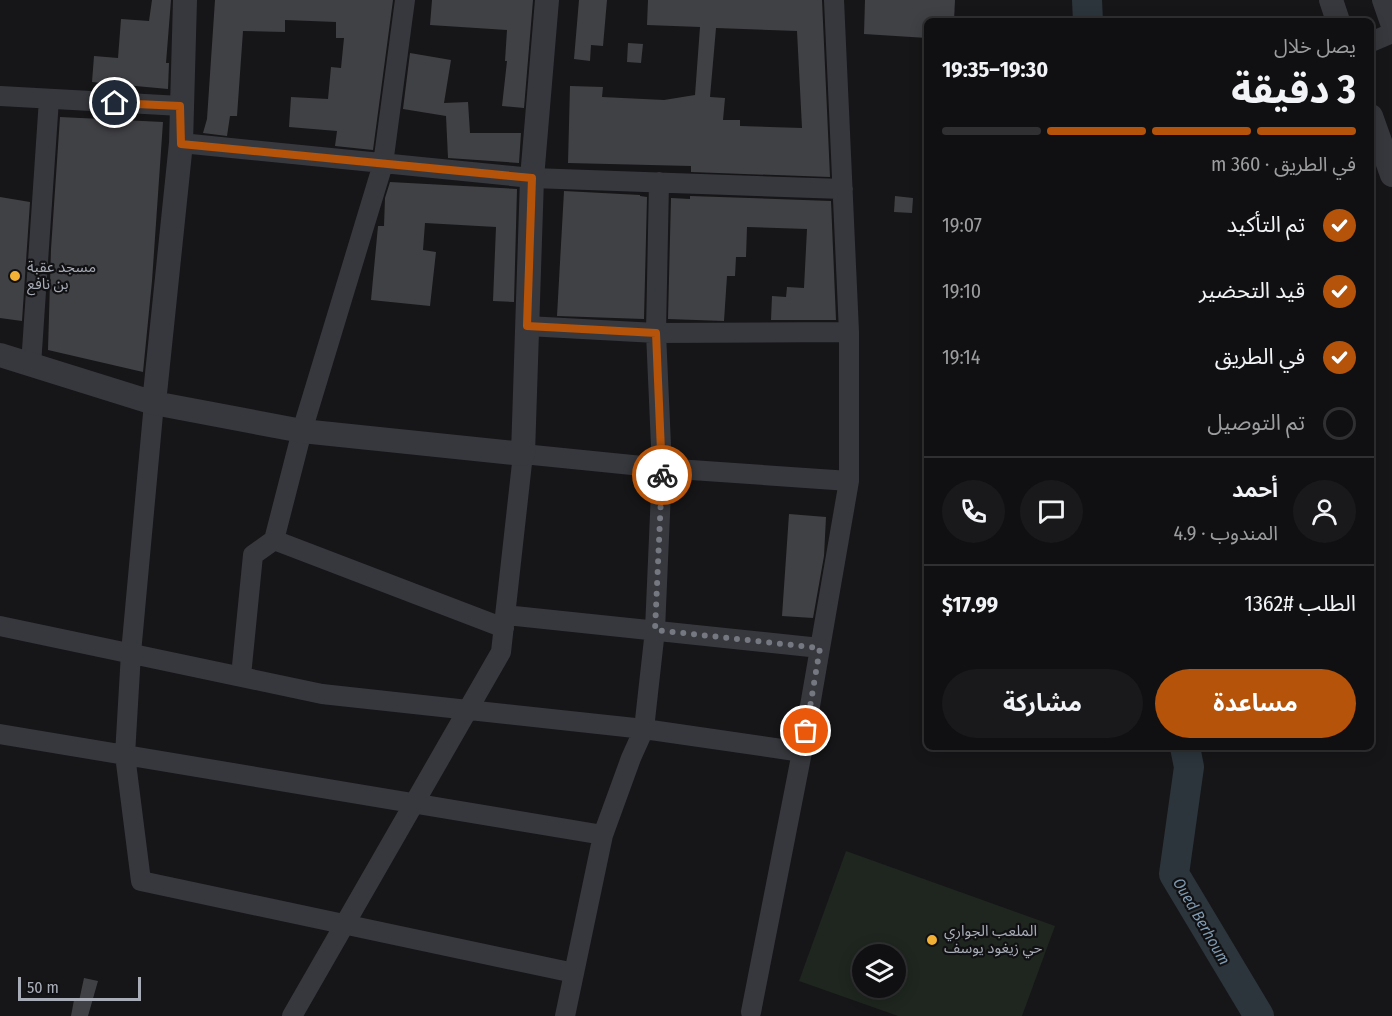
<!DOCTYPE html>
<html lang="ar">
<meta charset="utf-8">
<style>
:root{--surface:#101012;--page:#19191b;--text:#f1f3f6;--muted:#9c9d9f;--line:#303032;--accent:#b45309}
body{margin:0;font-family:"Fira Sans Condensed","Noto Sans Arabic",sans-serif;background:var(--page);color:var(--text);direction:rtl;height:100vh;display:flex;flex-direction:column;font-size:22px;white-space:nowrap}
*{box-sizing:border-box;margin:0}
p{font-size:20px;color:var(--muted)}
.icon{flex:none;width:33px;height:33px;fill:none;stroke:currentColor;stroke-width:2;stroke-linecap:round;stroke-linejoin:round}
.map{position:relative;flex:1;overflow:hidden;direction:ltr}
.drawer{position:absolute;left:924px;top:18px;width:450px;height:732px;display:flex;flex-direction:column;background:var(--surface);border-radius:9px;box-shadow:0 3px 15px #0003,0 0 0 2px var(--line);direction:rtl}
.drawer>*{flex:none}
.buttons{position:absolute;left:852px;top:944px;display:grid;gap:12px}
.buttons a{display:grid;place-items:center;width:54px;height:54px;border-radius:50%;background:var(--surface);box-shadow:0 3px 15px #0003,0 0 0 2px var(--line);font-size:30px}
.scale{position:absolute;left:18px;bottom:15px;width:123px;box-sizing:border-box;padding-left:6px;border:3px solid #a8adb8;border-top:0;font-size:16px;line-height:21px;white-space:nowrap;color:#a8adb8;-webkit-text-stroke:4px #111113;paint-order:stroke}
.pin{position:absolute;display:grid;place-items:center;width:51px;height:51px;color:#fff;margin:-26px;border:3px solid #fff;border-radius:50%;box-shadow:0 2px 6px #0007}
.courier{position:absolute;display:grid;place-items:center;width:60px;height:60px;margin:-30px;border:4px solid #b45309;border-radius:50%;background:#fff;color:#222;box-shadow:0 2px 8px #0007}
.headline em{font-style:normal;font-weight:700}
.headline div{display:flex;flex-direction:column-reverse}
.headline{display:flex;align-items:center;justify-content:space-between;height:102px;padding:0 18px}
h1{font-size:39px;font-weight:700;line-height:45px}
.bar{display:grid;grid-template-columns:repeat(4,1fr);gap:9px 6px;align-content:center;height:72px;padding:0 18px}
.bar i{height:8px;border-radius:4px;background:var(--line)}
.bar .active{background:var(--accent)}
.bar p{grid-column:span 4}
.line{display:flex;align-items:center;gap:15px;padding:0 18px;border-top:2px solid var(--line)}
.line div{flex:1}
.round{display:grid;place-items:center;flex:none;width:63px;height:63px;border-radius:32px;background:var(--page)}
ol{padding:0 18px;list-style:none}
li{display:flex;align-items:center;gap:18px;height:66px}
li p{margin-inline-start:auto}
li .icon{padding:6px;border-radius:50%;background:var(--accent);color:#fff;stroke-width:4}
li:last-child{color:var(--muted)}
li i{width:33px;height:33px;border:3px solid var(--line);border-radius:50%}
.primary-button{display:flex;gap:12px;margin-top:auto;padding:12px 18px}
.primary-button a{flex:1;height:69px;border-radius:36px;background:var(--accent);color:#fff;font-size:24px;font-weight:700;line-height:69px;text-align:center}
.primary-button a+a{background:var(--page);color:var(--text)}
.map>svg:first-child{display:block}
</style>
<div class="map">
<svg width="1392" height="1016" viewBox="0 0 1392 1016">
<rect width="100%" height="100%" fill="#161618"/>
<path fill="#1e261f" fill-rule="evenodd" d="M846,851L1055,926L1022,1016H898L799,981ZM862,954H896V987H862Z"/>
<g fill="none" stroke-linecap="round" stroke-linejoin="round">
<path stroke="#2c353c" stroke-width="30" d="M1087,0L1088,21
M1185,747L1189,767L1174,874L1259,1016"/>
</g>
<path fill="#404145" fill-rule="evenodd" d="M152,0H171L166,63H169L168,89L92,82L94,56L118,58L121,19L149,21Z
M215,0H393L373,150L335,146L337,131L289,127L291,97L328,99L331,67L341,68L344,38H336V22L285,20V32L243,31L237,116H230L227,136L203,133L207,119Z
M432,0H533L524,108L502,106L507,61H505L507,30L430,25Z
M579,0H607L603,46L591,45L590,61L574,59Z
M648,0H822L830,177L691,172V166L568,163L570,86L603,87L602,97L664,100L695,95L700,27L647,25ZM716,28L797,31L802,128L740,126V120H723L725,98L710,97Z
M865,0H955L954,21H927V38L864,34Z
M628,43L643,44L641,63L627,62Z
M410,53L451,60L444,103L468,102L470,133H521L519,163L448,158L446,116L403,109Z
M60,117L163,122L152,281L143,372L48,350L51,249Z
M390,182L517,189L514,302L493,301L496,227L425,223L423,250L436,252L430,306L371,300L378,226H384L385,198Z
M564,191L640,195V196L647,197L644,319L557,316Z
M690,196L831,201L836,320H771L772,296L786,297L787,287L804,288L807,229L747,227L746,257H736L735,276H727L724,321L668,319L671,198L690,199Z
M895,196L913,198L912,213L894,212Z
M0,197L30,202L22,321L0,318Z
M789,514L826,517L824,556L813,618L782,616Z
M84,978L98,981L88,1016H71L74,1000L79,1001Z"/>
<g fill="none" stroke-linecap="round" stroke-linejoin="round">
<path stroke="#37383d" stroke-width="20" d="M1382,0L1392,29
M1371,42L1392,33
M0,96L181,106
M181,143L532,178L843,189
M527,326L656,333L849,332
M31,365L49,99
M154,403L131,653L125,755L141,881L574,973
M274,540L504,628
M505,615L820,648
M0,626L322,694L644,729L802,752
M241,676L253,555L274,540L302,431L383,164L405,0
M0,734L603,835
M751,1012L802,752L849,481V332L834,0
M292,1016L501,652L523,454L662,468L849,481
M565,1016L603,835L631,758L644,729L655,630L662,468L656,333L659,182"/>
<path stroke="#37383d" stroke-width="24" d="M1331,0L1338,21
M1371,116L1392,175
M0,355L154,403L302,431L523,454L532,178L547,0
M154,403L181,143L185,0"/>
</g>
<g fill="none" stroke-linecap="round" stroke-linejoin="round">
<path stroke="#757880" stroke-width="6" stroke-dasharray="0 10.8" d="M662,475L655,630L820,648L806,731"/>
<path stroke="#b45309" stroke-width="8" d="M115,103L180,106L181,144L532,178L527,326L656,333L662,475"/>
</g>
<g fill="#f2b134" stroke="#111113" stroke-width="2">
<circle cx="15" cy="276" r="6"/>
<circle cx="932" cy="940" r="6"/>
</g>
<g text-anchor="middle" stroke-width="4.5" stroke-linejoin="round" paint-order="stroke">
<g font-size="15" fill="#a8adb8" stroke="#111113" text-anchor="start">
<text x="27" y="272">مسجد عقبة<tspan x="27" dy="17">بن نافع</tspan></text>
<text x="944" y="936">الملعب الجواري<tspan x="944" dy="17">حي زيغود يوسف</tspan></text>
</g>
<g font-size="16" font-style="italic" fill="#7f9bb3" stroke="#111113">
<text transform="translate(1202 921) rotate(60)" y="6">Oued Berhoum</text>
</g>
</g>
</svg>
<div class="buttons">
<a><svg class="icon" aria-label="layers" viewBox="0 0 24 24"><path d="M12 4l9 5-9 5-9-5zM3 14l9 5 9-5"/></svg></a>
</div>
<div class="scale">50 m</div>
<div class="pin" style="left:806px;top:731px;background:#ea580c"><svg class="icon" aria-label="bag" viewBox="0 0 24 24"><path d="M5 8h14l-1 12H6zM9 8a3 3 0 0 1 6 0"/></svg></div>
<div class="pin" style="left:115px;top:103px;background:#1f2937"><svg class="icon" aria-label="home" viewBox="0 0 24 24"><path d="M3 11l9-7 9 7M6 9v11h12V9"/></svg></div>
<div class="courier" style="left:662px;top:475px"><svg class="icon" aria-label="bike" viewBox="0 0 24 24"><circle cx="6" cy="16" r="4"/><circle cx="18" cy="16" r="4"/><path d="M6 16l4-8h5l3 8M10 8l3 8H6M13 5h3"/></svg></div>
<section class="drawer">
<div class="headline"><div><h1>3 دقيقة</h1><p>يصل خلال</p></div><em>19:30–19:35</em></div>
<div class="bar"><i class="active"></i><i class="active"></i><i class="active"></i><i></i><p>في الطريق · 360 m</p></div>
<ol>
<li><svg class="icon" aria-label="check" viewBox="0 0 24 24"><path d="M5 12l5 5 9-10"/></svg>تم التأكيد<p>19:07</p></li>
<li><svg class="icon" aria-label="check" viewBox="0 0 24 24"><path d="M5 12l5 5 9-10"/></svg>قيد التحضير<p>19:10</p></li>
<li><svg class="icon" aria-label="check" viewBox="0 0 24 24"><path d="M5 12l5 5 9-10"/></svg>في الطريق<p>19:14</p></li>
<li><i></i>تم التوصيل</li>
</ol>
<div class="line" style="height:108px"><a class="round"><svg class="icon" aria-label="person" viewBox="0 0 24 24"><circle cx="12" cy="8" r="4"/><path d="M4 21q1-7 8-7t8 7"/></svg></a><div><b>أحمد</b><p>المندوب · 4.9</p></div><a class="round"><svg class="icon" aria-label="chat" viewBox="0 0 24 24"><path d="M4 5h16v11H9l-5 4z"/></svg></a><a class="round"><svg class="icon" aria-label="phone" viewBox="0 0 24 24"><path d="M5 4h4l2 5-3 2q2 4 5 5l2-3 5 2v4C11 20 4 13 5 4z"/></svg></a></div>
<div class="line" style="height:78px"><div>الطلب #1362</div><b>$17.99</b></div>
<div class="primary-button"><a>مساعدة</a><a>مشاركة</a></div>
</section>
</div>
